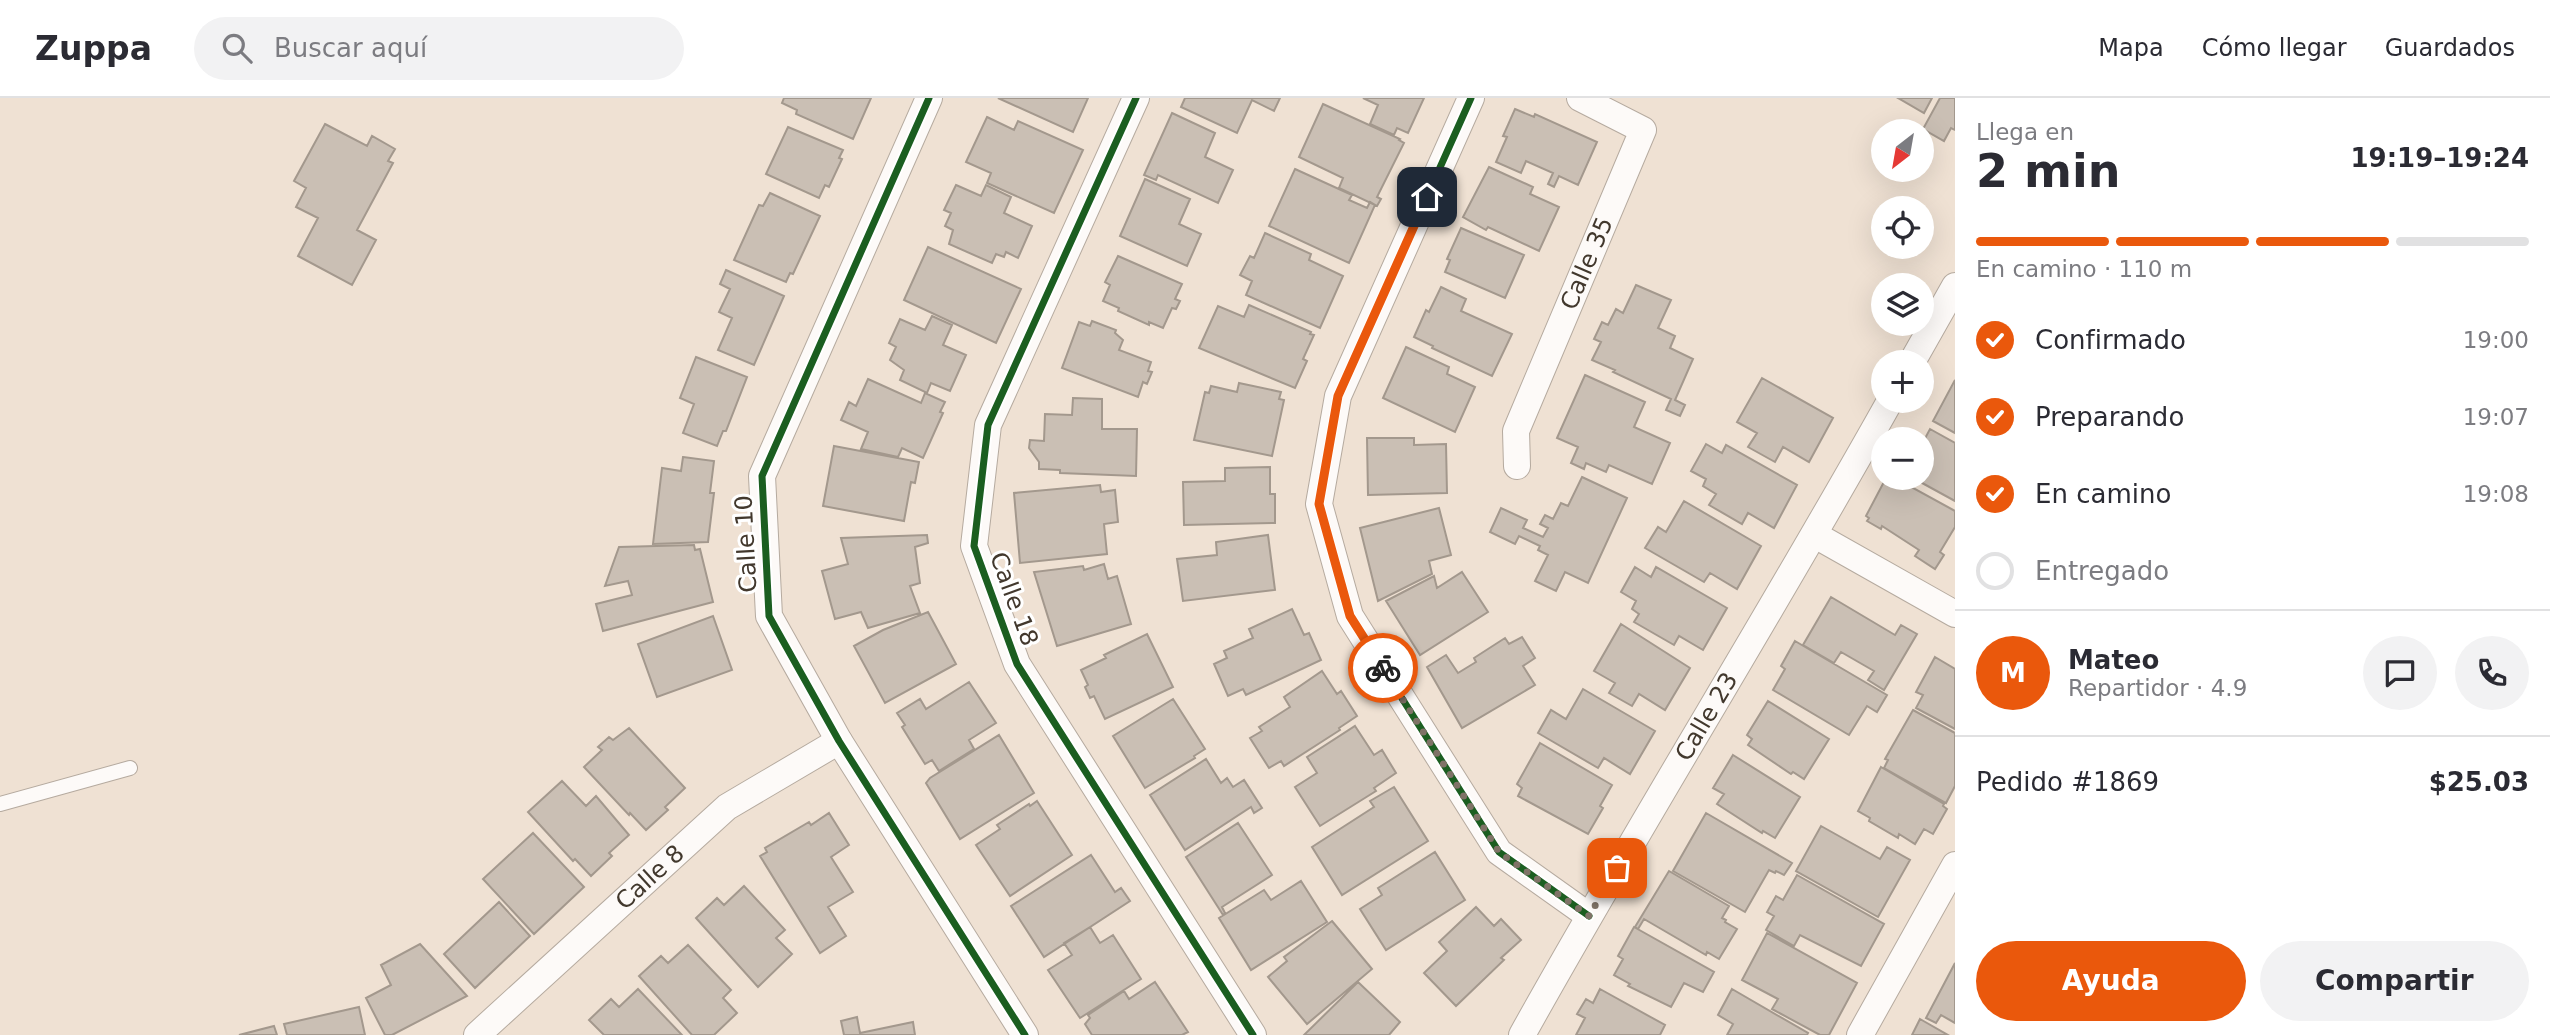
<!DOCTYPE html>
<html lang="es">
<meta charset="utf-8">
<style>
:root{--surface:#fff;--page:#f2f2f3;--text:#2b2b33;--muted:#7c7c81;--line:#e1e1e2;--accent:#ea580c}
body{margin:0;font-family:"DejaVu Sans",sans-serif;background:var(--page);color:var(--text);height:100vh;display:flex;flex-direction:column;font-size:26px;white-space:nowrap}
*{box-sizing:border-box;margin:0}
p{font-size:23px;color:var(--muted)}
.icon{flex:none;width:38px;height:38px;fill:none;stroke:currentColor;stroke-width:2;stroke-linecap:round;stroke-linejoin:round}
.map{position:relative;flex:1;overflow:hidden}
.side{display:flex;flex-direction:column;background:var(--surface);width:595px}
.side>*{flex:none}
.needle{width:46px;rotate:211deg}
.controls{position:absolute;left:1871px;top:21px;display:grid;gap:14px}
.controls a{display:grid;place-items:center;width:63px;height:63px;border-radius:50%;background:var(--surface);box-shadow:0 7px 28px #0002;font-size:35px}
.pin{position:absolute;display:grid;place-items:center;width:60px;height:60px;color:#fff;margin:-30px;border-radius:14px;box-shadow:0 4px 10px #0006}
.courier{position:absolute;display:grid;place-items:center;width:70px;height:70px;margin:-35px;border:5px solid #ea580c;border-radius:50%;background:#fff;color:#222;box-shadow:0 2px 9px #0007}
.head em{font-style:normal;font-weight:700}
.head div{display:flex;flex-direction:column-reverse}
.head{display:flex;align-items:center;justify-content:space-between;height:119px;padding:0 21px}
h1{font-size:46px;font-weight:700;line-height:52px}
.bar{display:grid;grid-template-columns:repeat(4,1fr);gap:10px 7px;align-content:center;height:84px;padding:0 21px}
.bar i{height:9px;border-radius:5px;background:var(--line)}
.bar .current{background:var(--accent)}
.bar p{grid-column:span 4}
.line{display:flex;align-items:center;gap:18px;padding:0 21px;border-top:2px solid var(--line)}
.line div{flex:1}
.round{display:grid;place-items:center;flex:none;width:74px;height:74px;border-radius:37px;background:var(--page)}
ol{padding:0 21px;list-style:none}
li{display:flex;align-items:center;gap:21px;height:77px}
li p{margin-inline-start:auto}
li .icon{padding:7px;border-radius:50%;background:var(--accent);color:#fff;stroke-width:4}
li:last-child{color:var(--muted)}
li i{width:38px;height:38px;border:4px solid var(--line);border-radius:50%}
.button{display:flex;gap:14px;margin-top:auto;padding:14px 21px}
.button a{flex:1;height:80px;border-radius:42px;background:var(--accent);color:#fff;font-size:28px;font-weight:700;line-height:80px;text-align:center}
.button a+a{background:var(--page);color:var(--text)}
header{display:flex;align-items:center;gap:42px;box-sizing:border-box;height:98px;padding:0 35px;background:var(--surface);border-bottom:2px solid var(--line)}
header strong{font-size:33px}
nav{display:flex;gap:38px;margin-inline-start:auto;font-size:24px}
.search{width:490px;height:63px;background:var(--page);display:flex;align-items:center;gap:18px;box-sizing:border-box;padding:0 24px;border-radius:38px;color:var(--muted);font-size:26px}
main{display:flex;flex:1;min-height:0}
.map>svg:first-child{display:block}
</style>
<header>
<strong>Zuppa</strong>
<div class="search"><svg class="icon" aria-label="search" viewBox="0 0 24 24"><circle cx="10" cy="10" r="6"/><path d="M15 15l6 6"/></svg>Buscar aquí</div>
<nav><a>Mapa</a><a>Cómo llegar</a><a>Guardados</a></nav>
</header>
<main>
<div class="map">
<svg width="1955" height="937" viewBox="0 0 1955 937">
<rect width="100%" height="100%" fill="#efe1d3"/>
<path fill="#cabfb4" stroke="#a3988d" stroke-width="2" d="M784,0H871L853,41L796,16L797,12L782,5Z
M998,0H1088L1073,34Z
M1185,0H1280L1274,13L1252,2L1237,35L1181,9Z
M1363,0H1424L1408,35L1397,30L1394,37L1370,26L1378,7Z
M1898,0H1932L1924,15Z
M1940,0H1955V32L1951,30L1944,43L1923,31Z
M1323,6L1400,41L1399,42L1404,45L1377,99L1381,101L1377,108L1339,90L1343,80L1299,59Z
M1515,11L1534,19L1535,16L1597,44L1578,87L1559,78L1554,89L1548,86L1553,75L1526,63L1521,75L1496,64L1507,39L1503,38Z
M1172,15L1215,35L1205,59L1233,72L1218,105L1158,77L1156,82L1144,77Z
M987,19L1014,32L1018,23L1083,52L1054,115L987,85L991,75L966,64Z
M325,26L367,48L372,38L395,51L388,63L393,65L357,132L376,142L352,187L298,158L318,120L296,109L306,90L294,83Z
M788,29L843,52L839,60L842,61L829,89L825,87L819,100L766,76Z
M1489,69L1533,89L1530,96L1559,109L1539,153L1488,129L1486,132L1463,119Z
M1295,71L1352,97L1349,102L1367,110L1370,104L1375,107L1349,165L1269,128Z
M1145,81L1190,101L1179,126L1201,136L1187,168L1120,138Z
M956,87L981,98L986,87L1011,99L1004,115L1032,128L1018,160L1006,154L1004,159L996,156L992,165L949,146L953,132L945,128L951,115L944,112Z
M770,95L820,118L793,176L790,175L786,184L734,162L759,107L763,108Z
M1461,130L1524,157L1505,200L1445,174L1450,162L1447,161Z
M1265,135L1311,156L1309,162L1343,178L1320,230L1246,197L1252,183L1240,177L1250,158L1254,160Z
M928,149L1021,191L996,245L904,202Z
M1118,158L1182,186L1175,201L1180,203L1176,211L1172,210L1163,230L1149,224V227L1118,213L1119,210L1103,203L1110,187L1105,184Z
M726,172L784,198L754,267L718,252L732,220L719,214L730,191L720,186Z
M1636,187L1671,202L1658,230L1675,238L1670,250L1693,261L1675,302L1685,307L1680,318L1666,312L1671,301L1613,274L1615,272L1592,262L1601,244L1594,241L1602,224L1608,227L1616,211L1623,215Z
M1441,189L1466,201L1461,213L1512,236L1492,278L1432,250L1433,248L1414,239L1426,212L1429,214Z
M1249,207L1311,234L1310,236L1314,237L1303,261L1307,263L1295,290L1199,250L1218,208L1244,219Z
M932,218L952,227L943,247L966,257L950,293L931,285L927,295L900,282L904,272L890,262L896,249L889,245L900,221L925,232Z
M1092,223L1116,232L1115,235L1123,242L1119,252L1151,264L1148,273L1152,274L1147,286L1143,284L1138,299L1062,270L1079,224L1090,228Z
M1406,249L1449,269L1447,276L1475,289L1455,334L1383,300Z
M696,259L747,279L726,333H723L717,348L683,335L694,306L680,300Z
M1585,277L1645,304L1634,329L1670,345L1652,386L1609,367L1606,374L1586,365L1584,371L1571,365L1578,349L1557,340Z
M1762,280L1833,320L1809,364L1783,349L1775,364L1748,349L1757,335L1737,324Z
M868,281L921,305L925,295L945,304L940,314L943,315L923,360L902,350L898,359L861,351L868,334L841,322L849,304L856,308Z
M1955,282V335L1933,323Z
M1239,285L1281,294L1279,301L1284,302L1272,358L1194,342L1205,294L1209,295L1211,288L1237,294Z
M1073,300L1102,301V331H1137L1136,378L1060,375V372L1039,371V364L1029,350L1030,342L1044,343L1045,316L1072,317Z
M1930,331L1955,345V403L1913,380H1922V346Z
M1367,340H1414V347L1446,346L1447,395L1368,397Z
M1706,346L1722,355L1726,347L1797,387L1774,430L1748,415L1742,426L1709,407L1716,396L1703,388L1706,381L1691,373Z
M834,348L919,364L915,385L911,384L904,423L823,408Z
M683,359L714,363L710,395H714L708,444L653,446L662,370L681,373Z
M1270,369V396H1275V425L1184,427L1183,384L1225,383V370Z
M1582,379L1627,400L1588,485L1565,474L1556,493L1535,483L1548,457L1538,452L1540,448L1519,438L1515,446L1490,434L1501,410L1527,422L1523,430L1543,439L1548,430L1540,426L1545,417L1553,421L1561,405L1568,408Z
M1886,380H1895L1955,413V429L1940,454L1944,457L1935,471L1915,458L1919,452L1882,428L1881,431L1867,423L1869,420L1866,418Z
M1100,387L1101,394L1115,392L1118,424L1104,426L1107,456L1020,465L1014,395Z
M1684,403L1761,448L1737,491L1710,475L1704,484L1645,450L1658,429L1666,434Z
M1439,410L1451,457L1429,463L1432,476L1378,503L1360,430Z
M927,437L928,445L915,449L920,485L910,488L920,515L868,530L861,514L835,521L822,473L848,466L841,440Z
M1268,437L1275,492L1183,503L1177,461L1217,457L1216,444Z
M694,447L695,452L700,451L713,504L603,533L596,506L632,497L628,483L605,488L619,449Z
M1104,466L1108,481L1117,478L1131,526L1057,548L1034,474L1083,468L1084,472Z
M1635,469L1651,479L1656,469L1727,510L1703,552L1679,538L1674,547L1634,524L1639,516L1632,511L1636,503L1621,494Z
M1462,474L1488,514L1420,557L1386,503L1434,478L1437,490Z
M1831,499L1895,537L1901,527L1917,536L1884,592L1868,582L1874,573L1841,554L1834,565L1803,547Z
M1292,511L1304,537L1309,535L1321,562L1246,597L1243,591L1228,598L1214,566L1227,560L1224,553L1253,540L1249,531Z
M928,514L956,566L885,605L854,548L883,532Z
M713,518L732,572L657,599L638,546Z
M1621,526L1690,570L1665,612L1639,596L1632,608L1609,595L1615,585L1594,573Z
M1147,536L1173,589L1105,621L1094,598L1090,600L1085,589L1088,587L1081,572L1106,560L1104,557Z
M1522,539L1535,560L1523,568L1535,587L1462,630L1427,569L1446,557L1458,575L1476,564L1474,560L1505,540L1509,546Z
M1795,543L1887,597L1877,614L1867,608L1849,637L1773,592L1785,571L1781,568Z
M1935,559L1955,571V631L1916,610L1923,597L1916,594Z
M1322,573L1337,596L1341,593L1357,618L1339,630L1340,632L1284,668L1281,663L1269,670L1250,640L1262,633L1259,629L1290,609L1284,599Z
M969,584L996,625L969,642L974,651L939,673L932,662L925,666L902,629L905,627L897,615L920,601L926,611Z
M1583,591L1655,633L1630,676L1604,660L1598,670L1538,635L1551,612L1566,621Z
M1173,601L1205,651L1194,658L1195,660L1145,690L1113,638Z
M1768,603L1829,641L1804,681L1793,674L1791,676L1748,647L1752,641L1747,637Z
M1913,612L1955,635V688L1946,705L1884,670L1888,662L1885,661Z
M1355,628L1374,657L1382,652L1396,675L1374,690L1376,693L1320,728L1295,689L1317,675L1307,659Z
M629,630L685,690L665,709L668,712L646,732L630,715L629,717L584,669L602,652L598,649L609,639L613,642Z
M999,637L1034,695L960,741L926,685L930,680Z
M1540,645L1612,687L1600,708L1603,710L1588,736L1518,698L1522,690L1517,686Z
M1733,657L1800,699L1775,740L1763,733L1762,735L1717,706L1724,696L1713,690Z
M1206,661L1221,685L1227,680L1233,689L1244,682L1262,710L1254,715L1251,709L1185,752L1150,697Z
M1881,669L1944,706L1943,708L1947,711L1933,736L1924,731L1915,746L1899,736L1898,740L1869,723L1870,720L1858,713Z
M562,683L586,708L596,698L629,737L609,755L612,758L591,778L575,761L573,763L528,714Z
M1394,689L1428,743L1342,797L1312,749L1374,709L1370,703Z
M1037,703L1072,757L1010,798L976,747L1000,731L997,727L1029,706L1030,708Z
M829,715L849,747L831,759L853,794L828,809L846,838L820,855L760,758L767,754L765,750L809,724L811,727Z
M1706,715L1792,765L1784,777L1776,773L1775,775L1769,772L1745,814L1673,773Z
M1238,725L1272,777L1222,809L1225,815L1223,817L1186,759Z
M1821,728L1880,761L1887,749L1910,762L1878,819L1796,773Z
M533,735L584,789L534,836L483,781Z
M1435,754L1465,802L1386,852L1360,811L1382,797L1378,790Z
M1091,757L1115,794L1121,790L1130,803L1044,859L1011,808Z
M1669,773L1729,808L1722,820L1726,822L1725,824L1737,831L1719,861L1707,854L1706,857L1644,821L1638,831L1635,829Z
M1797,777L1884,826L1861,868L1800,837L1794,848L1766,832L1774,818L1767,814L1776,798L1783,802Z
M1301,783L1327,824L1251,872L1219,820L1264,792L1271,802Z
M744,788L785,832L776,840L792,856L758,889L696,820L717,800L724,807Z
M499,804L530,838L475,890L444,856Z
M1476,809L1494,828L1501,821L1521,842L1501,860L1504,862L1456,908L1424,875L1447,853L1439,844Z
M1332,823L1372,871L1307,926L1268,879L1287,863L1284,859Z
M1090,829L1100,845L1113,837L1141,881L1080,920L1048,872L1072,857L1064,845Z
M1634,829L1714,874L1703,894L1684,885L1671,909L1628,888L1630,886L1614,877L1623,861L1618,858Z
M1767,835L1857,885L1829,937H1820L1772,911L1778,901L1742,882Z
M420,846L467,898L392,937H385L366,900L391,887L381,867Z
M688,847L731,892L723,900L737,915L714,937H692L639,878L661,858L668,865Z
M1955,865V925L1941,917L1936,925L1926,920Z
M1155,884L1188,934L1182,937H1092L1085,926L1090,920L1088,917L1124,893L1129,901Z
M1358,884L1400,924L1389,937H1304Z
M638,891L682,937H604L589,922L611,901L619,909Z
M1600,891L1665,927L1660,937H1576L1585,920L1577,916L1586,901L1593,905Z
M1732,891L1808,935L1807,937H1727L1733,926L1718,917Z
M359,909L365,937H287L284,926Z
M857,919L860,935L913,924L915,937H844L841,923Z
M1920,921L1948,937H1912Z
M274,928L277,937H239Z"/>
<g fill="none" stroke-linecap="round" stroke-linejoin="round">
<defs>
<path id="lane" d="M0,706L130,670"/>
<g id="street">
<path d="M929,0L762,378L769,518L839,643L1025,937"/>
<path d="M1136,0L988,327L974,448L1017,566L1253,937"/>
<path d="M1471,0L1338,298L1319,406L1350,518L1499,754L1589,818"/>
<path d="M1912,264L1955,188"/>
<path id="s1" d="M1517,368L1516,333L1643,32L1580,0"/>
<path d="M1815,437L1955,516"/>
<path id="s2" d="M477,937L727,709L839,643"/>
<path id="s3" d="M1522,937C1641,723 1771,516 1890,303"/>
<path d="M1860,937L1955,767"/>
</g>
</defs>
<use href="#lane" stroke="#b5aa9f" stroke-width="16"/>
<use href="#street" stroke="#b5aa9f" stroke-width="28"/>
<use href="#lane" stroke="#fdfaf8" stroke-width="14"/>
<use href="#street" stroke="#fdfaf8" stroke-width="26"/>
<defs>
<path id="cycleway" d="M929,0L762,378L769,518L839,643L1025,937
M1136,0L988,327L974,448L1017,566L1253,937
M1471,0L1338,298L1319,406L1350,518L1499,754L1589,818"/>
</defs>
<use href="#cycleway" stroke="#fff" stroke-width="11"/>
<use href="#cycleway" stroke="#1b5e20" stroke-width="7"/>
</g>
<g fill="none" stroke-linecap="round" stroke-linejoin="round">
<path stroke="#7f7367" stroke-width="7" stroke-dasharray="0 12.6" d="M1383,570L1499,754L1589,818L1617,770"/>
<path stroke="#ea580c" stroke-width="9" d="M1383,570L1350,518L1319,406L1338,298L1427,99"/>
</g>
<g text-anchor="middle" stroke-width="6" stroke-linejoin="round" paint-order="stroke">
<g font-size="24" fill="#42382d" stroke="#fff">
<text dy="8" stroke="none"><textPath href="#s1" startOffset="217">Calle 35</textPath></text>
<text transform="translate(746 446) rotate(-93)" y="8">Calle 10</text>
<text transform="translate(1014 501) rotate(70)" y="8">Calle 18</text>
<text dy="8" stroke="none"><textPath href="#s3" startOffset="368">Calle 23</textPath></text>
<text dy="8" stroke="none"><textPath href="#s2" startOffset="234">Calle 8</textPath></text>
</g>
</g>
</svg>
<div class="controls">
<a><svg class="needle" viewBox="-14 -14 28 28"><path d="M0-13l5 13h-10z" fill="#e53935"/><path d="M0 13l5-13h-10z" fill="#7c7c81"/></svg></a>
<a><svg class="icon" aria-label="locate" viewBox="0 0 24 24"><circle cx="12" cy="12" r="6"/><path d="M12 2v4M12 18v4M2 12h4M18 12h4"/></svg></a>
<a><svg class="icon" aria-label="layers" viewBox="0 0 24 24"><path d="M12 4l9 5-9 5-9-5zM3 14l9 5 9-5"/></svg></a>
<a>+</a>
<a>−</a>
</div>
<div class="pin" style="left:1617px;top:770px;background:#ea580c"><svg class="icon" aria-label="bag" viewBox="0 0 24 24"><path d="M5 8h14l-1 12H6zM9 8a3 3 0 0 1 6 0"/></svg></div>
<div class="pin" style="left:1427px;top:99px;background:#1f2937"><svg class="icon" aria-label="home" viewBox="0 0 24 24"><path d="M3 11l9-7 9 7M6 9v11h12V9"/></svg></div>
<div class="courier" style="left:1383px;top:570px"><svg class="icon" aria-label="bike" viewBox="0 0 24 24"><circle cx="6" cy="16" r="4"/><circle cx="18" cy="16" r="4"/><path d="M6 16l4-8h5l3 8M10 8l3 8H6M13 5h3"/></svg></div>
</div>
<section class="side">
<div class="head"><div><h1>2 min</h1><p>Llega en</p></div><em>19:19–19:24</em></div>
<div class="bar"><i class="current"></i><i class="current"></i><i class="current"></i><i></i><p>En camino · 110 m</p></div>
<ol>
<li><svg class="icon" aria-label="check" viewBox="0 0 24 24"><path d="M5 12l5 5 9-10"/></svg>Confirmado<p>19:00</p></li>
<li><svg class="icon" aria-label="check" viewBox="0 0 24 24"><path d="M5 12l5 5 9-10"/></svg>Preparando<p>19:07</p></li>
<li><svg class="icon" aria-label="check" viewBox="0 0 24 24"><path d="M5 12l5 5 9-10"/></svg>En camino<p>19:08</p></li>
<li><i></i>Entregado</li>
</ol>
<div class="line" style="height:126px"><b class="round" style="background:var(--accent);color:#fff">M</b><div><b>Mateo</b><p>Repartidor · 4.9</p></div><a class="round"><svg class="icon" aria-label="chat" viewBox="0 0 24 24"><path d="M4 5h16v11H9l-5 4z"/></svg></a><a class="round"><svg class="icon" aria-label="phone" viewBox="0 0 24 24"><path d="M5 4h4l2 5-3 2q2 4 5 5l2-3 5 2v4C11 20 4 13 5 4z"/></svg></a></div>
<div class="line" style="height:91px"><div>Pedido #1869</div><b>$25.03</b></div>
<div class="button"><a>Ayuda</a><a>Compartir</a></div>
</section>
</main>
